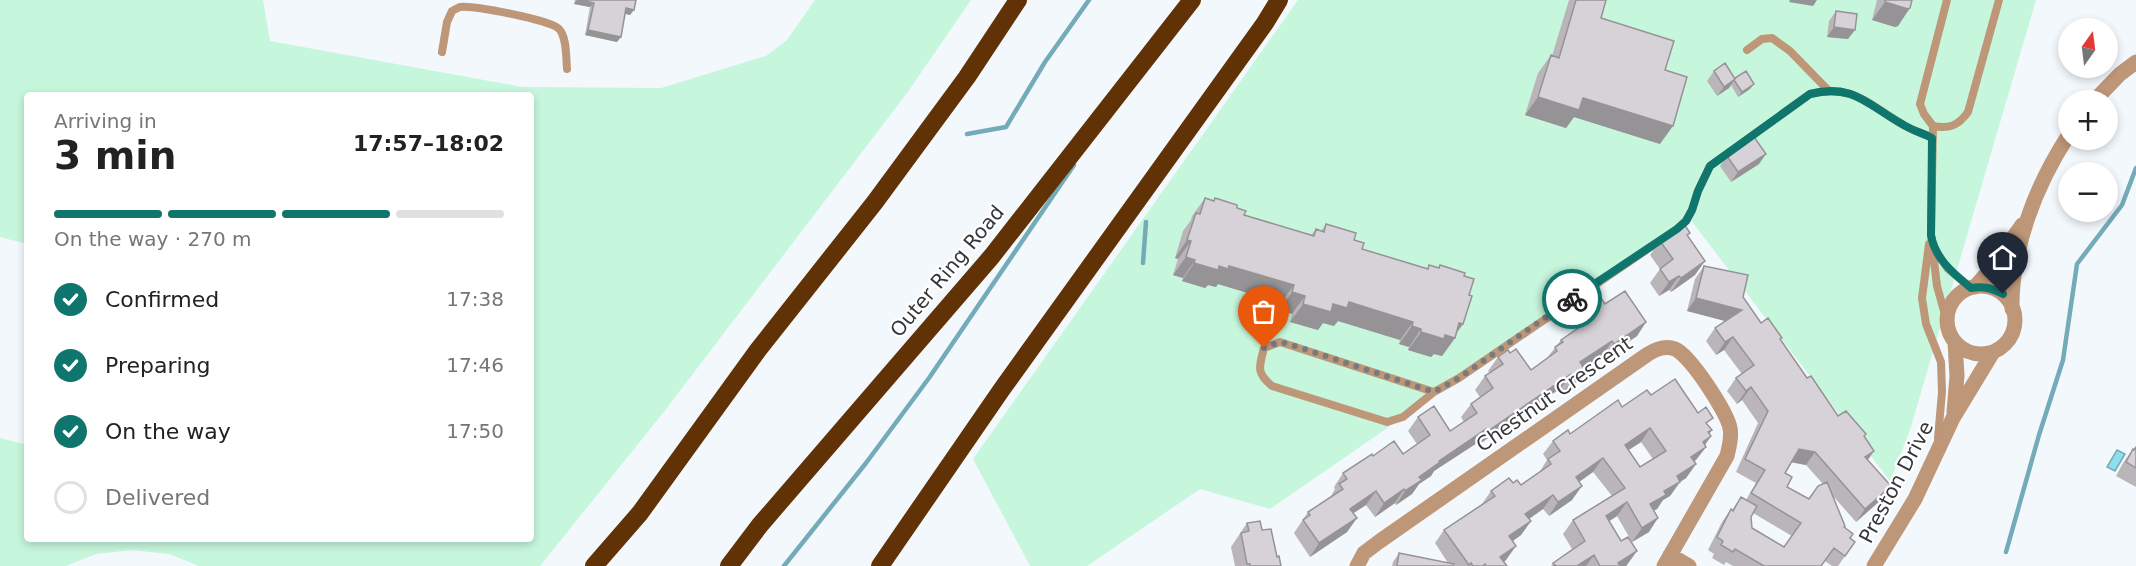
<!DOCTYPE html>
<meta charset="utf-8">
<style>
:root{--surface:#fff;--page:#f6f6f6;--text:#222;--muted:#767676;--line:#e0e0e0;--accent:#0f766e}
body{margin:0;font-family:"DejaVu Sans",sans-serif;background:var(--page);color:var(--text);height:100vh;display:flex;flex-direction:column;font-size:22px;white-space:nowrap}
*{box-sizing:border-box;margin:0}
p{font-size:20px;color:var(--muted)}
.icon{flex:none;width:33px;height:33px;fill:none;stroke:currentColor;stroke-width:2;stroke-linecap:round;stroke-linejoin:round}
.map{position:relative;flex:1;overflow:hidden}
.details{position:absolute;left:24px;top:92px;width:510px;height:450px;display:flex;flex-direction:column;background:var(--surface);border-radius:6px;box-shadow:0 3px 9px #0003}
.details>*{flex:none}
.needle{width:39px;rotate:14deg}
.buttons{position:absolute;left:2058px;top:18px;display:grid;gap:12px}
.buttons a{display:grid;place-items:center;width:60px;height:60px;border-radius:50%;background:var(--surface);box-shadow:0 3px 9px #0003;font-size:30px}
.pin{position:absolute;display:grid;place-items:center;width:51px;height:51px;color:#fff;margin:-62px -26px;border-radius:50% 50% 50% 0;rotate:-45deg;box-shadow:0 0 6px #0007}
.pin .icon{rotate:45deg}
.courier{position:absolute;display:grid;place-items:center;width:60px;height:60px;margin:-30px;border:4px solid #0f766e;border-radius:50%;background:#fff;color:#222;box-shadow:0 2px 8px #0007}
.headline em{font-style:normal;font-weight:800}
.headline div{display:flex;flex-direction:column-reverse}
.headline{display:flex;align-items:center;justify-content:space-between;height:102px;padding:0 30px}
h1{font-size:39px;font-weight:800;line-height:45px}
.bar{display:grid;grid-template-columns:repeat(4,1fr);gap:9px 6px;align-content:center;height:72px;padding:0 30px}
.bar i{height:8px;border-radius:4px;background:var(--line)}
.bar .on{background:var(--accent)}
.bar p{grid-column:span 4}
ol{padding:0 30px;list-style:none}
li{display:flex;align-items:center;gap:18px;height:66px}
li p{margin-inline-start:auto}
li .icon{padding:6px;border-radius:50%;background:var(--accent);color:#fff;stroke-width:4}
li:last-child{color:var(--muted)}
li i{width:33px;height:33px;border:3px solid var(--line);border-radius:50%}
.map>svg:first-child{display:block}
</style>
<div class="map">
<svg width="2136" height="566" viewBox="0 0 2136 566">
<rect width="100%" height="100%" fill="#f3f8fd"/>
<path fill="#c6f6dc" d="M0,0H263L270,41L523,87L661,88L766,56L787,40L815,0H971L907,93L663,413L540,566H199L169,554L132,550L96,554L66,566H0V438L27,445V538H531V94H27V244L0,237Z
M1298,0H2036L1910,430L1890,481L1690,219L1270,509L1200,489L1087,566H1030L973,459Z"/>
<path fill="#8fddef" stroke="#74abb8" stroke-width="1.5" d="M2117,450L2125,454L2115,471L2107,467Z"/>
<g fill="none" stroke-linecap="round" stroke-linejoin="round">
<path stroke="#74abb8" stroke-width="4.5" d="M967,134L1006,127L1045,62L1089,0
M1143,263L1146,222
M2006,552L2039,435L2063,360L2077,264L2122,205L2136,168
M784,566L866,463L929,378L1074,165"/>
<path stroke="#be9678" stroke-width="8" d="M1947,0L1920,104L1924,114L1933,126L1931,235L1937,286L1947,322
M1747,50L1762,39L1772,38L1790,51L1827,89
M442,52L447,22L452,11C454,10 457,8 460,7C472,5 552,20 559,29C567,37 566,58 567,69
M1933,126C1949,129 1958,126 1968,112L1999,0
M1929,244L1922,298L1926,324L1941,362L1942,392L1938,438
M1934,248L1948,269L1971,288
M1434,392L1280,342L1264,348C1259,367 1256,373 1272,386L1387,422L1403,417L1434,392L1459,378L1677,229L1686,221L1692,210L1698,191L1710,166L1810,94C1853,83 1869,105 1902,124C1911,130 1922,133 1933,138"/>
<path stroke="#be9678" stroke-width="15" d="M2095,100L2120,74L2136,62
M1947 320a34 34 0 1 1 68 0a34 34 0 1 1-68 0Z
M1975,287L1994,265L2022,225
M2012,309C2011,249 2036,185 2068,136
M1954,412L1957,376L1955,342
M1670,555L1689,566
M1357,566L1364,553L1380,541L1648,354C1656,349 1665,345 1675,349C1690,355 1727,412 1730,428C1732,438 1729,447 1727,456L1664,566
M1874,566L1915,499L1953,418L1993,352"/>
<path stroke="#603205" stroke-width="18" d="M594,566L640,513L758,350L875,202L967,77L1018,0
M729,566L760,525L992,256L1192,0
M880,566L1002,389L1265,23L1279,0"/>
</g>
<path fill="#b9b5b9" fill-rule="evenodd" d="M575,0H636L630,15L625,14L617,42L585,35L590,7L574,4Z
M1569,0H1606L1601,18L1665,70L1660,144L1574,117L1566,128L1525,115L1538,73L1551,55L1552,56Z
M1877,0H1912L1898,26L1895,27L1872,20Z
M1836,11L1848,39L1827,37L1829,21Z
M1714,71L1735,78L1750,89L1738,97L1731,85L1729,88L1717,96L1707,81Z
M1727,156L1759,164L1731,182L1720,166Z
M1205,198L1213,201L1215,198L1237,208L1244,215L1311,235L1316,229L1321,231L1326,224L1354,240L1362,249L1427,269L1429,265L1438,268L1440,265L1464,276L1455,338L1442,356L1434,354L1431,357L1408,350L1409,347L1399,344L1400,340L1338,321L1334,326L1323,323L1318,330L1290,322L1292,314L1279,310L1281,303L1218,284L1216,287L1208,285L1205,288L1182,281L1183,278L1173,275L1178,259L1175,258L1183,231L1191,220L1192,216Z
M1687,237L1695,275L1671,292L1669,290L1659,296L1650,283L1660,269L1650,255L1660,241Z
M1704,266L1743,297L1761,323L1782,338L1780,340L1807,378L1838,416L1866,434L1864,437L1868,460L1882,499L1856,522L1833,496L1844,527L1850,538L1855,542L1838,566H1832L1825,561L1821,566H1733L1726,562L1724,565L1712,558L1714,554L1708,550L1722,522L1731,509L1732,510L1741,497L1746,500L1756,483L1736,472L1758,423L1742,400L1737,404L1727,391L1736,378L1742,374L1724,350L1716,355L1706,341L1715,328L1725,321L1687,311L1695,279ZM1791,462L1806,465L1823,484L1818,486L1808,499L1787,487L1785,473ZM1753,513L1792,536L1784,547L1752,528L1751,517Z
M1582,298L1605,304L1646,322L1637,336L1605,358L1603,355L1584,368L1576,383L1564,392L1561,388L1478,445L1477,443L1434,471L1431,476L1419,484L1412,494L1396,505L1395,503L1375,517L1366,505L1353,513L1357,518L1347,532L1310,557L1294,533L1308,512L1330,498L1335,489L1334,487L1343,473L1373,456L1403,454L1417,444L1408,431L1418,417L1450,431L1464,422L1461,417L1471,404L1480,397L1475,390L1485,376L1490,373L1488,371L1498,357L1510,353L1531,370L1547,358L1561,340L1581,326L1572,312Z
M1651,395L1708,425L1709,434L1711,436L1705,445L1706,447L1694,462L1696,464L1686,478L1680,482L1670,496L1663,500L1657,509L1654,510L1649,532L1632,542L1617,516L1609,521L1627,565L1626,566H1551L1553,563L1572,549L1563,534L1573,520L1612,496L1593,472L1579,482L1572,500L1549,516L1543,509L1529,519L1531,521L1521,535L1513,541L1506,560L1504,562L1507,566H1392L1393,562L1399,553L1448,563L1435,543L1444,530L1482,504L1491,491L1513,483L1521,485L1539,473L1547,460L1543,454L1553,441L1570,434L1622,407ZM1641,442L1653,459L1640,467L1628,450Z
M2136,447V487L2116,476L2123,463L2133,449H2134Z
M1247,523L1262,530L1281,566H1235L1231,547Z"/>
<path fill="#969396" d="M577,0H581L594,3L590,7L574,4Z
M1790,0H1817L1813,6L1789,2Z
M1885,2L1910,8L1898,26L1895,27L1872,20Z
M626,8L634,10L630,15L623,13Z
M1834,27L1855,30L1848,39L1827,37Z
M588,30L621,37L617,42L585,35Z
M1735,79L1729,88L1717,96L1724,87Z
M1754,84L1750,89L1738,97L1742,92Z
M1538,97L1583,98L1673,126L1660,144L1574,117L1566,128L1525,115Z
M1766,154L1759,164L1731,182L1738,172Z
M1187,240L1191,241L1178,259L1175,258Z
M1186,257L1195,260L1183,278L1173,275Z
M1705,261L1695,275L1671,292L1681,278Z
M1194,263L1219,266H1229L1294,285L1281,303L1218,284L1216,287L1208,285L1205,288L1182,281Z
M1679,276L1669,290L1659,296L1669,282Z
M1292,292L1305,296L1292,314L1279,310Z
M1696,298L1742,310L1733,323L1687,311Z
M1349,302L1413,322L1400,340L1338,321L1334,326L1323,323L1318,330L1290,322L1303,304H1333Z
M1646,322L1637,336L1605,358L1614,344Z
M1459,323L1463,324L1453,338H1455L1442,356L1434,354L1431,357L1408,350L1421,332Z
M1412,326L1421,329L1409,347L1399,344Z
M1733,337L1724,350L1716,355L1725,342Z
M1612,341L1603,355L1571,376L1580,362Z
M1585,370L1576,383L1564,392L1573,378Z
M1571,374L1561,388L1478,445L1488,431Z
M1751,387L1742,400L1737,404L1746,391Z
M1650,428L1641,442L1615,459L1625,445Z
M1486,429L1477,443L1434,471L1431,476L1419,484L1412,494L1396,505L1405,491L1419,477L1439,461Z
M1712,430L1704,441L1711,436L1702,449L1706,447L1696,460L1681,470L1708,432Z
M1799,449L1815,452L1806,465L1790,462Z
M1874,451L1865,464V457Z
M1603,458L1593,472L1566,491L1576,477Z
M1696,464L1686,478L1680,482L1670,496L1663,500L1657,509L1640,518L1650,504L1664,491L1677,476Z
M1582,486L1572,500L1549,516L1558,502Z
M1891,486L1882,499L1856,522L1865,509Z
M1404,489L1395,503L1375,517L1384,503Z
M1376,491L1366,505L1340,522L1350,509Z
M1553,495L1543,509L1516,528L1525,514Z
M1627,502L1617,516L1596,530L1606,516Z
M1357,518L1347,532L1310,557L1319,543Z
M1658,518L1649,532L1632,542L1642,528Z
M1531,521L1521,535L1500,550L1509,536Z
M1516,546L1506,560L1498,566L1500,557Z
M1637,551L1627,565L1626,566H1616L1618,563Z
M1594,555L1586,566H1577Z"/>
<path fill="#d7d2d7" stroke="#969396" stroke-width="1.5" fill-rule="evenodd" d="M581,0H636L634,10L626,8L621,37L588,30L594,3Z
M1576,0H1606L1601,18L1674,41L1665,70L1687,77L1673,126L1583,98L1579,110L1538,97L1551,55L1559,58Z
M1885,0H1912L1910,8L1908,9L1885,2Z
M1836,11L1857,14L1855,30L1834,27Z
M1725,63L1735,79L1724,87L1714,71Z
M1746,71L1754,84L1742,92L1734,80L1735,78Z
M1754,137L1766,154L1738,172L1727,156Z
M1205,198L1214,201L1215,198L1237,205V208L1246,211L1244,215L1314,236L1316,229L1324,232L1326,224L1356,233L1354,240L1364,243L1362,249L1428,269L1429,265L1439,268L1440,265L1465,273L1464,276L1474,279L1469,295L1472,296L1463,324L1459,323L1455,338L1445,335L1444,339L1421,332V329L1412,326L1413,322L1349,302L1347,308L1333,304L1331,312L1303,304L1305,296L1292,292L1294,285L1229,266L1228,269L1219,266L1218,270L1194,263L1195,260L1186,257L1191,241L1187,240L1196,213L1200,214Z
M1684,224L1690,233L1687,235L1705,261L1681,278L1679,276L1669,282L1660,269L1673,259L1660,241Z
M1704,266L1748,275L1743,297L1761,323L1768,318L1782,338L1780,339L1807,378L1811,376L1838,416L1846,411L1866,434L1864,436L1874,451L1865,457L1891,486L1865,509L1815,452L1799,449L1785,473L1792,477L1787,487L1809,499L1818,486L1827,482L1845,526L1844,527L1853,534L1850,538L1855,542L1845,556L1834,548L1821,566H1764L1735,549L1733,552L1721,545L1723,541L1717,537L1731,509L1733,511L1741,497L1757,506L1751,517L1752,528L1784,547L1801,523L1751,493L1765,470L1745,459L1768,411L1751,387L1746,391L1736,378L1754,365L1733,337L1725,342L1715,328L1742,310L1696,298Z
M1595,289L1605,304L1625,291L1646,322L1614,344L1612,341L1580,362L1585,370L1573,378L1571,374L1488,431L1486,429L1439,461L1440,462L1419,477L1422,480L1405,491L1404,489L1384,503L1376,491L1350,509L1357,518L1319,543L1303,520L1310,515L1308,512L1343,489L1339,484L1347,479L1343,473L1372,454L1373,456L1394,441L1403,454L1430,435L1418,417L1434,406L1450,431L1477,413L1471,404L1493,388L1485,376L1503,364L1498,357L1508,350L1510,353L1516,349L1531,370L1557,351L1555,347L1563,342L1561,340L1594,317L1582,298Z
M1675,379L1698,413L1706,407L1713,418L1706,423L1712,430L1708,432L1711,436L1703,442L1706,447L1691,457L1696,464L1677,476L1680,482L1664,491L1666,495L1650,504L1658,518L1642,528L1627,502L1606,516L1621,541L1628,537L1637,551L1618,563L1620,566H1600L1594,555L1577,566H1554L1555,565L1553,563L1585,541L1573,520L1625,488L1603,458L1576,477L1582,486L1558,502L1553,495L1525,514L1531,521L1509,536L1516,546L1500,557L1507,566H1486L1485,564L1483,566H1473L1471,563L1469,565L1444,530L1495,496L1491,491L1509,478L1513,483L1517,480L1521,485L1551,464L1548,459L1560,451L1553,441L1568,430L1570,434L1618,400L1622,407L1647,390L1651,395ZM1650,428L1666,451L1640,467L1625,445Z
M2136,447V468L2126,462L2133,449L2134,450Z
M1260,521L1262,530L1271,529L1277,557L1279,556L1281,566H1250V564H1247L1241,533L1249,531L1247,523Z
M1399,553L1454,564L1453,566H1397Z"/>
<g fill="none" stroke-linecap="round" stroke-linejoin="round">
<path stroke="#787b7e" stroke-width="6" stroke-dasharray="0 10.8" d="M1264,348L1280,342L1289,344L1434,392L1459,378L1572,299"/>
<path stroke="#0f766e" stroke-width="8" d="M1572,299L1677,229L1686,221L1692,210L1698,191L1710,166L1810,94C1853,83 1868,105 1902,124C1911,130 1922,133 1932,138L1931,235C1935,259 1953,273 1971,288C1984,286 1991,288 2003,294"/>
</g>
<g text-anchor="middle" stroke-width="4.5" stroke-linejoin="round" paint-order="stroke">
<g font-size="20" fill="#353739" stroke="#fff">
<text transform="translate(947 271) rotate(-50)" y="7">Outer Ring Road</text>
<text transform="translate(1554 394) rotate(-35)" y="7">Chestnut Crescent</text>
<text transform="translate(1896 482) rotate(-62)" y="7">Preston Drive</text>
</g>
</g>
</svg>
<div class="buttons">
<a><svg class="needle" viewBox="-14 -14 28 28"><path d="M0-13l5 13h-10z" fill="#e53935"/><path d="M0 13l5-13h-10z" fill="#767676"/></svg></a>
<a>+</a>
<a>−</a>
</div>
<div class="pin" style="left:1264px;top:348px;background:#ea580c"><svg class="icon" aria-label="bag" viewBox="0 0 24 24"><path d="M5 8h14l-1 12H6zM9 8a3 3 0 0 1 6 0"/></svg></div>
<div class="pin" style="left:2003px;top:294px;background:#1f2937"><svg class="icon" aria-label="home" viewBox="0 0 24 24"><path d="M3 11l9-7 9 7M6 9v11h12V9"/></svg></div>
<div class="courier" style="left:1572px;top:299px"><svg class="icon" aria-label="bike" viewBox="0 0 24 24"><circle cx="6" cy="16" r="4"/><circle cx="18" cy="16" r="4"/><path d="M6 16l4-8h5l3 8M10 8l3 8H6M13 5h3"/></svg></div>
<section class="details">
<div class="headline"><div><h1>3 min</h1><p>Arriving in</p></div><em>17:57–18:02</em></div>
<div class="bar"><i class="on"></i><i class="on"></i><i class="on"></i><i></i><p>On the way · 270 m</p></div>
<ol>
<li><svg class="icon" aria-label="check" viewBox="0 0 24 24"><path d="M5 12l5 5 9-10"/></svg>Confirmed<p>17:38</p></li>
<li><svg class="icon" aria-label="check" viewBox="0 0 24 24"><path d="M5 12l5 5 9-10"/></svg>Preparing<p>17:46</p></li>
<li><svg class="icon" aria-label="check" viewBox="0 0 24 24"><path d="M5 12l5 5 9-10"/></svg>On the way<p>17:50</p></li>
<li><i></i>Delivered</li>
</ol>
</section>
</div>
